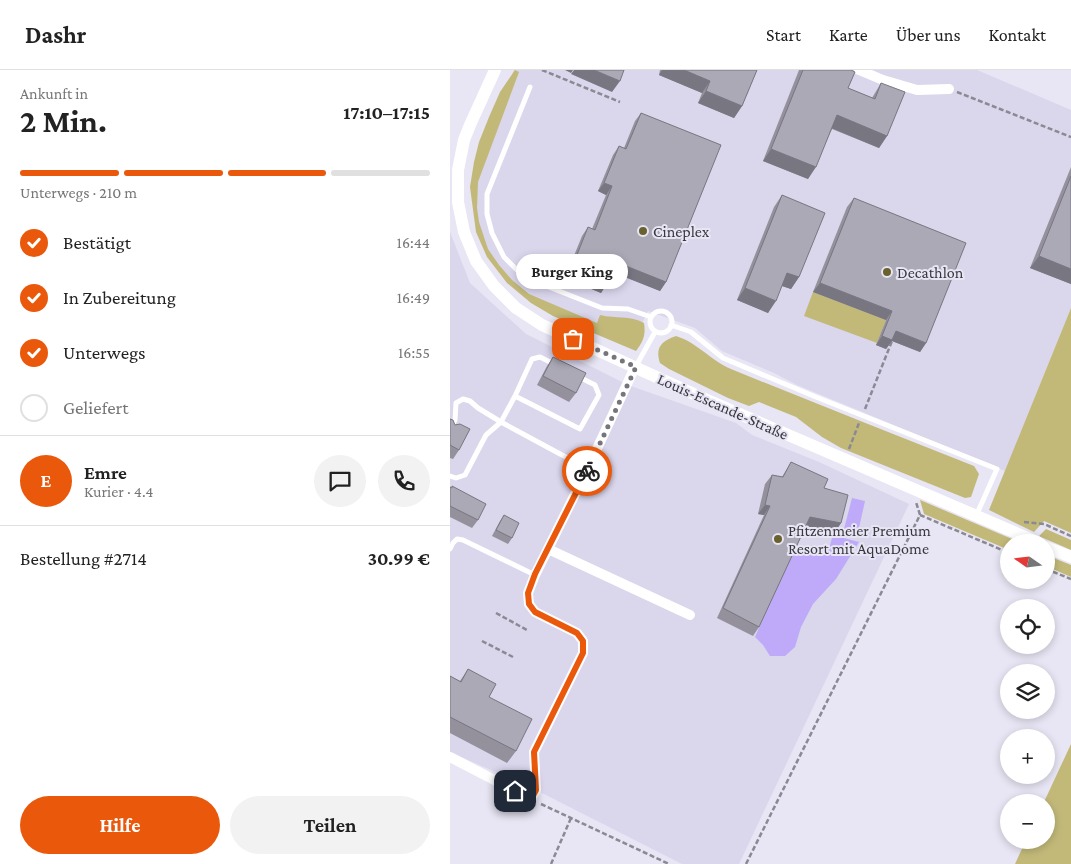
<!DOCTYPE html>
<html lang="de">
<meta charset="utf-8">
<style>
:root{--surface:#fff;--page:#f2f2f2;--text:#222;--muted:#767676;--line:#e0e0e0;--accent:#ea580c}
body{margin:0;font-family:"Crimson Pro",serif;background:var(--page);color:var(--text);height:100vh;display:flex;flex-direction:column;font-size:19px;white-space:nowrap}
*{box-sizing:border-box;margin:0}
p{font-size:16px;color:var(--muted)}
.icon{flex:none;width:28px;height:28px;fill:none;stroke:currentColor;stroke-width:2;stroke-linecap:round;stroke-linejoin:round}
.map{position:relative;flex:1;overflow:hidden}
.drawer{display:flex;flex-direction:column;background:var(--surface);width:450px}
.drawer>*{flex:none}
.needle{width:32px;rotate:284deg}
.controls{position:absolute;left:550px;top:464px;display:grid;gap:10px}
.controls a{display:grid;place-items:center;width:55px;height:55px;border-radius:50%;background:var(--surface);box-shadow:0 2px 8px #0003;font-size:25px}
.pin{position:absolute;display:grid;place-items:center;width:42px;height:42px;color:#fff;margin:-21px;border-radius:10px;box-shadow:0 2px 8px #0006}
.courier{position:absolute;display:grid;place-items:center;width:50px;height:50px;margin:-25px;border:4px solid #ea580c;border-radius:50%;background:#fff;color:#222;box-shadow:0 1px 6px #0007}
.bubble{position:absolute;height:35px;border-radius:18px;background:var(--surface);box-shadow:0 2px 8px #0003;font-size:16px;font-weight:700;line-height:35px;text-align:center}
.headline em{font-style:normal;font-weight:700}
.headline div{display:flex;flex-direction:column-reverse}
.headline{display:flex;align-items:center;justify-content:space-between;height:85px;padding:0 20px}
h1{font-size:32px;font-weight:700;line-height:38px}
.bar{display:grid;grid-template-columns:repeat(4,1fr);gap:8px 5px;align-content:center;height:60px;padding:0 20px}
.bar i{height:6px;border-radius:4px;background:var(--line)}
.bar .active{background:var(--accent)}
.bar p{grid-column:span 4}
.line{display:flex;align-items:center;gap:12px;padding:0 20px;border-top:1px solid var(--line)}
.line div{flex:1}
.round{display:grid;place-items:center;flex:none;width:52px;height:52px;border-radius:26px;background:var(--page)}
ol{padding:0 20px;list-style:none}
li{display:flex;align-items:center;gap:15px;height:55px}
li p{margin-inline-start:auto}
li .icon{padding:5px;border-radius:50%;background:var(--accent);color:#fff;stroke-width:4}
li:last-child{color:var(--muted)}
li i{width:28px;height:28px;border:2px solid var(--line);border-radius:50%}
.button{display:flex;gap:10px;margin-top:auto;padding:10px 20px}
.button a{flex:1;height:58px;border-radius:30px;background:var(--accent);color:#fff;font-size:20px;font-weight:700;line-height:58px;text-align:center}
.button a+a{background:var(--page);color:var(--text)}
header{display:flex;align-items:center;gap:30px;box-sizing:border-box;height:70px;padding:0 25px;background:var(--surface);border-bottom:1px solid var(--line)}
header strong{font-size:24px}
nav{display:flex;gap:28px;margin-inline-start:auto;font-size:18px}
main{display:flex;flex:1;min-height:0}
.map>svg:first-child{display:block}
</style>
<header>
<strong>Dashr</strong>
<nav><a>Start</a><a>Karte</a><a>Über uns</a><a>Kontakt</a></nav>
</header>
<main>
<section class="drawer">
<div class="headline"><div><h1>2 Min.</h1><p>Ankunft in</p></div><em>17:10–17:15</em></div>
<div class="bar"><i class="active"></i><i class="active"></i><i class="active"></i><i></i><p>Unterwegs · 210 m</p></div>
<ol>
<li><svg class="icon" aria-label="check" viewBox="0 0 24 24"><path d="M5 12l5 5 9-10"/></svg>Bestätigt<p>16:44</p></li>
<li><svg class="icon" aria-label="check" viewBox="0 0 24 24"><path d="M5 12l5 5 9-10"/></svg>In Zubereitung<p>16:49</p></li>
<li><svg class="icon" aria-label="check" viewBox="0 0 24 24"><path d="M5 12l5 5 9-10"/></svg>Unterwegs<p>16:55</p></li>
<li><i></i>Geliefert</li>
</ol>
<div class="line" style="height:90px"><b class="round" style="background:var(--accent);color:#fff">E</b><div><b>Emre</b><p>Kurier · 4.4</p></div><a class="round"><svg class="icon" aria-label="chat" viewBox="0 0 24 24"><path d="M4 5h16v11H9l-5 4z"/></svg></a><a class="round"><svg class="icon" aria-label="phone" viewBox="0 0 24 24"><path d="M5 4h4l2 5-3 2q2 4 5 5l2-3 5 2v4C11 20 4 13 5 4z"/></svg></a></div>
<div class="line" style="height:65px"><div>Bestellung #2714</div><b>30.99 €</b></div>
<div class="button"><a>Hilfe</a><a>Teilen</a></div>
</section>
<div class="map">
<svg width="621" height="794" viewBox="0 0 621 794">
<rect width="100%" height="100%" fill="#e8e5f4"/>
<path fill="#dad6ec" d="M64,0H527L621,40V238L555,401L347,315L324,303L272,281L245,258L198,241L182,273L73,225L36,181L27,155L23,124L31,74Z
M0,162L20,213L76,264L178,315L286,353L302,365L369,392L459,434L289,794H232L86,720L0,682Z"/>
<path fill="#c2b979" d="M65,0L69,2L28,112L27,138L29,152L38,179L49,195L62,210L79,224L147,253L150,245C166,249 180,245 194,253C196,265 193,272 186,281L103,246L81,233L57,213L37,187L26,162L20,117L24,92L29,72L39,47L50,22Z
M363,222L436,250L427,273L354,246Z
M621,238V463L594,451L584,462L539,440Z
M226,266C248,273 260,290 281,299C362,332 443,364 524,396L529,404L521,427L515,428L391,378L372,367L346,347L309,332L299,336L278,328L219,299L210,293C205,278 211,271 226,266Z
M470,430L569,472H559V480L474,444Z
M596,459L621,470V480L589,466Z
M596,485L621,495V507L596,496Z
M621,674V794H565L576,770H596V732H594Z"/>
<path fill="#beaaf8" d="M402,428L415,431L407,467L393,463Z
M386,466L409,472L386,509L363,534L351,557L345,577L335,586H320L313,575L305,567L344,479L356,484L362,475L379,479L382,468H385Z"/>
<g fill="none" stroke-linecap="round" stroke-linejoin="round">
<path stroke="#8b8993" stroke-width="2.5" stroke-dasharray="5 2.5" stroke-linecap="butt" d="M92,0L170,32
M507,22L621,67
M415,339L442,271
M399,379L409,353
M470,445L559,483
M574,452L594,454L621,466
M596,499L621,509
M46,543L77,560
M32,571L63,587
M91,734L219,794
M101,794L121,748
M296,794L470,445L466,432"/>
<path stroke="#fff" stroke-width="5" d="M80,17L37,124V144L42,163L54,187L71,204L99,217L152,238L178,239L201,247
M200 252a11 11 0 1 1 22 0a11 11 0 1 1-22 0Z
M221,255L241,262L273,288L366,327L547,399L526,446
M186,296L205,262
M65,326L82,289L90,287L104,294
M1,358L5,350L6,333L13,329L20,331L28,338L51,352L112,385L138,398
M0,406L6,408L15,405L36,365L51,352L65,326L130,359L149,325L145,315L127,306
M0,479L3,473L7,469L13,470L85,505"/>
<path stroke="#fff" stroke-width="10" d="M409,0L433,10L467,20L499,19
M98,479L240,545
M0,687L81,729L86,720L84,682L133,583V571L127,563L85,542L79,534L78,523L85,505L138,398L185,297"/>
<path stroke="#fff" stroke-width="12" d="M45,0L20,55L14,70L8,100V132L14,162L26,191L44,216L66,238L92,255L257,330L587,472
M596,477L621,487"/>
</g>
<path fill="#94919d" d="M210,0H307L292,36L284,48L248,33L252,23L209,5Z
M349,0H401L398,18L422,28L431,13L437,66L429,78L382,59L358,109L313,91Z
M191,43L216,212L210,221L162,202L151,223L115,208L132,166L138,157L142,159L156,125L148,121L163,85L169,76L174,78L185,51Z
M621,97V214L580,198Z
M332,125L349,207L341,219L332,216L318,243L287,230L324,137Z
M404,128L476,273L470,282L442,271L436,279L426,275L436,250L363,222L397,137Z
M103,287L126,323L119,332L87,315L97,296Z
M0,349L5,355L9,380L3,389L0,388Z
M341,392L374,418L391,453L385,462L356,456L309,557L303,566L267,548L314,445L308,444L315,414L322,405L332,407Z
M0,417L28,450L22,458L0,447Z
M54,445L62,468L58,474L42,466L50,451Z
M18,599L39,627L66,681L57,693L0,663V606L10,611Z"/>
<path fill="#787680" d="M115,0H123L121,3Z
M124,0H144L170,11L162,22L121,4Z
M212,0H234L260,11L252,23L209,5Z
M256,21L292,36L284,48L248,33Z
M387,45L437,66L429,78L379,57Z
M321,79L366,97L358,109L313,91Z
M154,113L162,116L156,125L148,121Z
M589,186L621,199V214L580,198Z
M166,192L216,212L210,221L160,201Z
M121,200L157,214L151,223L115,208Z
M337,203L349,207L341,219L329,215Z
M370,213L442,241L436,250L363,222Z
M295,218L326,231L318,243L287,230Z
M446,261L476,273L470,282L442,271L436,279L426,275L432,266Z
M315,435L320,436L314,445L308,444Z
M360,447L391,453L385,462L354,456Z"/>
<path fill="#aca9b7" stroke="#787680" d="M144,0H174L170,11Z
M234,0H307L292,36L256,21L260,11Z
M353,0H401L405,2L398,18L425,29L431,13L455,22L437,66L387,45L366,97L321,79Z
M191,43L271,75L216,212L166,192L157,214L121,200L138,157L145,160L162,116L154,113L169,76L176,79Z
M621,106V199L589,186Z
M332,125L375,143L349,207L337,203L326,231L295,218Z
M404,128L516,173L476,273L446,261L442,270L432,266L442,241L370,213Z
M103,287L136,303L126,323L93,306Z
M0,349L3,350L5,355L10,354L20,359L9,380L0,375Z
M341,392L378,409L374,418L398,425L391,453L360,447L309,557L273,538L320,436L315,435L322,405L333,407Z
M2,416L36,434L28,450L0,436V417L2,418Z
M54,445L69,453L62,468L46,460Z
M18,599L46,614L39,627L82,649L66,681L0,647V606L11,612Z"/>
<g fill="none" stroke-linecap="round" stroke-linejoin="round">
<path stroke="#76747d" stroke-width="5" stroke-dasharray="0 9" d="M123,269L186,297L137,401"/>
<path stroke="#ea580c" stroke-width="6" d="M65,721L81,729L86,720L84,682L133,583V571L127,563L85,542L79,534L78,523L85,504L137,401"/>
</g>
<g fill="#69612e" stroke="#e8e5f4" stroke-width="2">
<circle cx="193" cy="161" r="5"/>
<circle cx="437" cy="202" r="5"/>
<circle cx="328" cy="469" r="5"/>
</g>
<g text-anchor="middle" stroke-width="4" stroke-linejoin="round" paint-order="stroke">
<g font-size="16" fill="#39373d" stroke="#e8e5f4" text-anchor="start">
<text x="203" y="167">Cineplex</text>
<text x="447" y="208">Decathlon</text>
<text x="338" y="466">Pfitzenmeier Premium<tspan x="338" dy="18">Resort mit AquaDome</tspan></text>
</g>
<g font-size="16" fill="#39373d" stroke="#e8e5f4">
<text transform="translate(273 336) rotate(24)" y="6">Louis-Escande-Straße</text>
</g>
</g>
</svg>
<div class="controls">
<a><svg class="needle" viewBox="-14 -14 28 28"><path d="M0-13l5 13h-10z" fill="#e53935"/><path d="M0 13l5-13h-10z" fill="#767676"/></svg></a>
<a><svg class="icon" aria-label="locate" viewBox="0 0 24 24"><circle cx="12" cy="12" r="6"/><path d="M12 2v4M12 18v4M2 12h4M18 12h4"/></svg></a>
<a><svg class="icon" aria-label="layers" viewBox="0 0 24 24"><path d="M12 4l9 5-9 5-9-5zM3 14l9 5 9-5"/></svg></a>
<a>+</a>
<a>−</a>
</div>
<div class="pin" style="left:123px;top:269px;background:#ea580c"><svg class="icon" aria-label="bag" viewBox="0 0 24 24"><path d="M5 8h14l-1 12H6zM9 8a3 3 0 0 1 6 0"/></svg></div>
<div class="pin" style="left:65px;top:721px;background:#1f2937"><svg class="icon" aria-label="home" viewBox="0 0 24 24"><path d="M3 11l9-7 9 7M6 9v11h12V9"/></svg></div>
<div class="courier" style="left:137px;top:401px"><svg class="icon" aria-label="bike" viewBox="0 0 24 24"><circle cx="6" cy="16" r="4"/><circle cx="18" cy="16" r="4"/><path d="M6 16l4-8h5l3 8M10 8l3 8H6M13 5h3"/></svg></div>
<div class="bubble" style="left:66px;top:184px;width:112px">Burger King</div>
</div>
</main>
